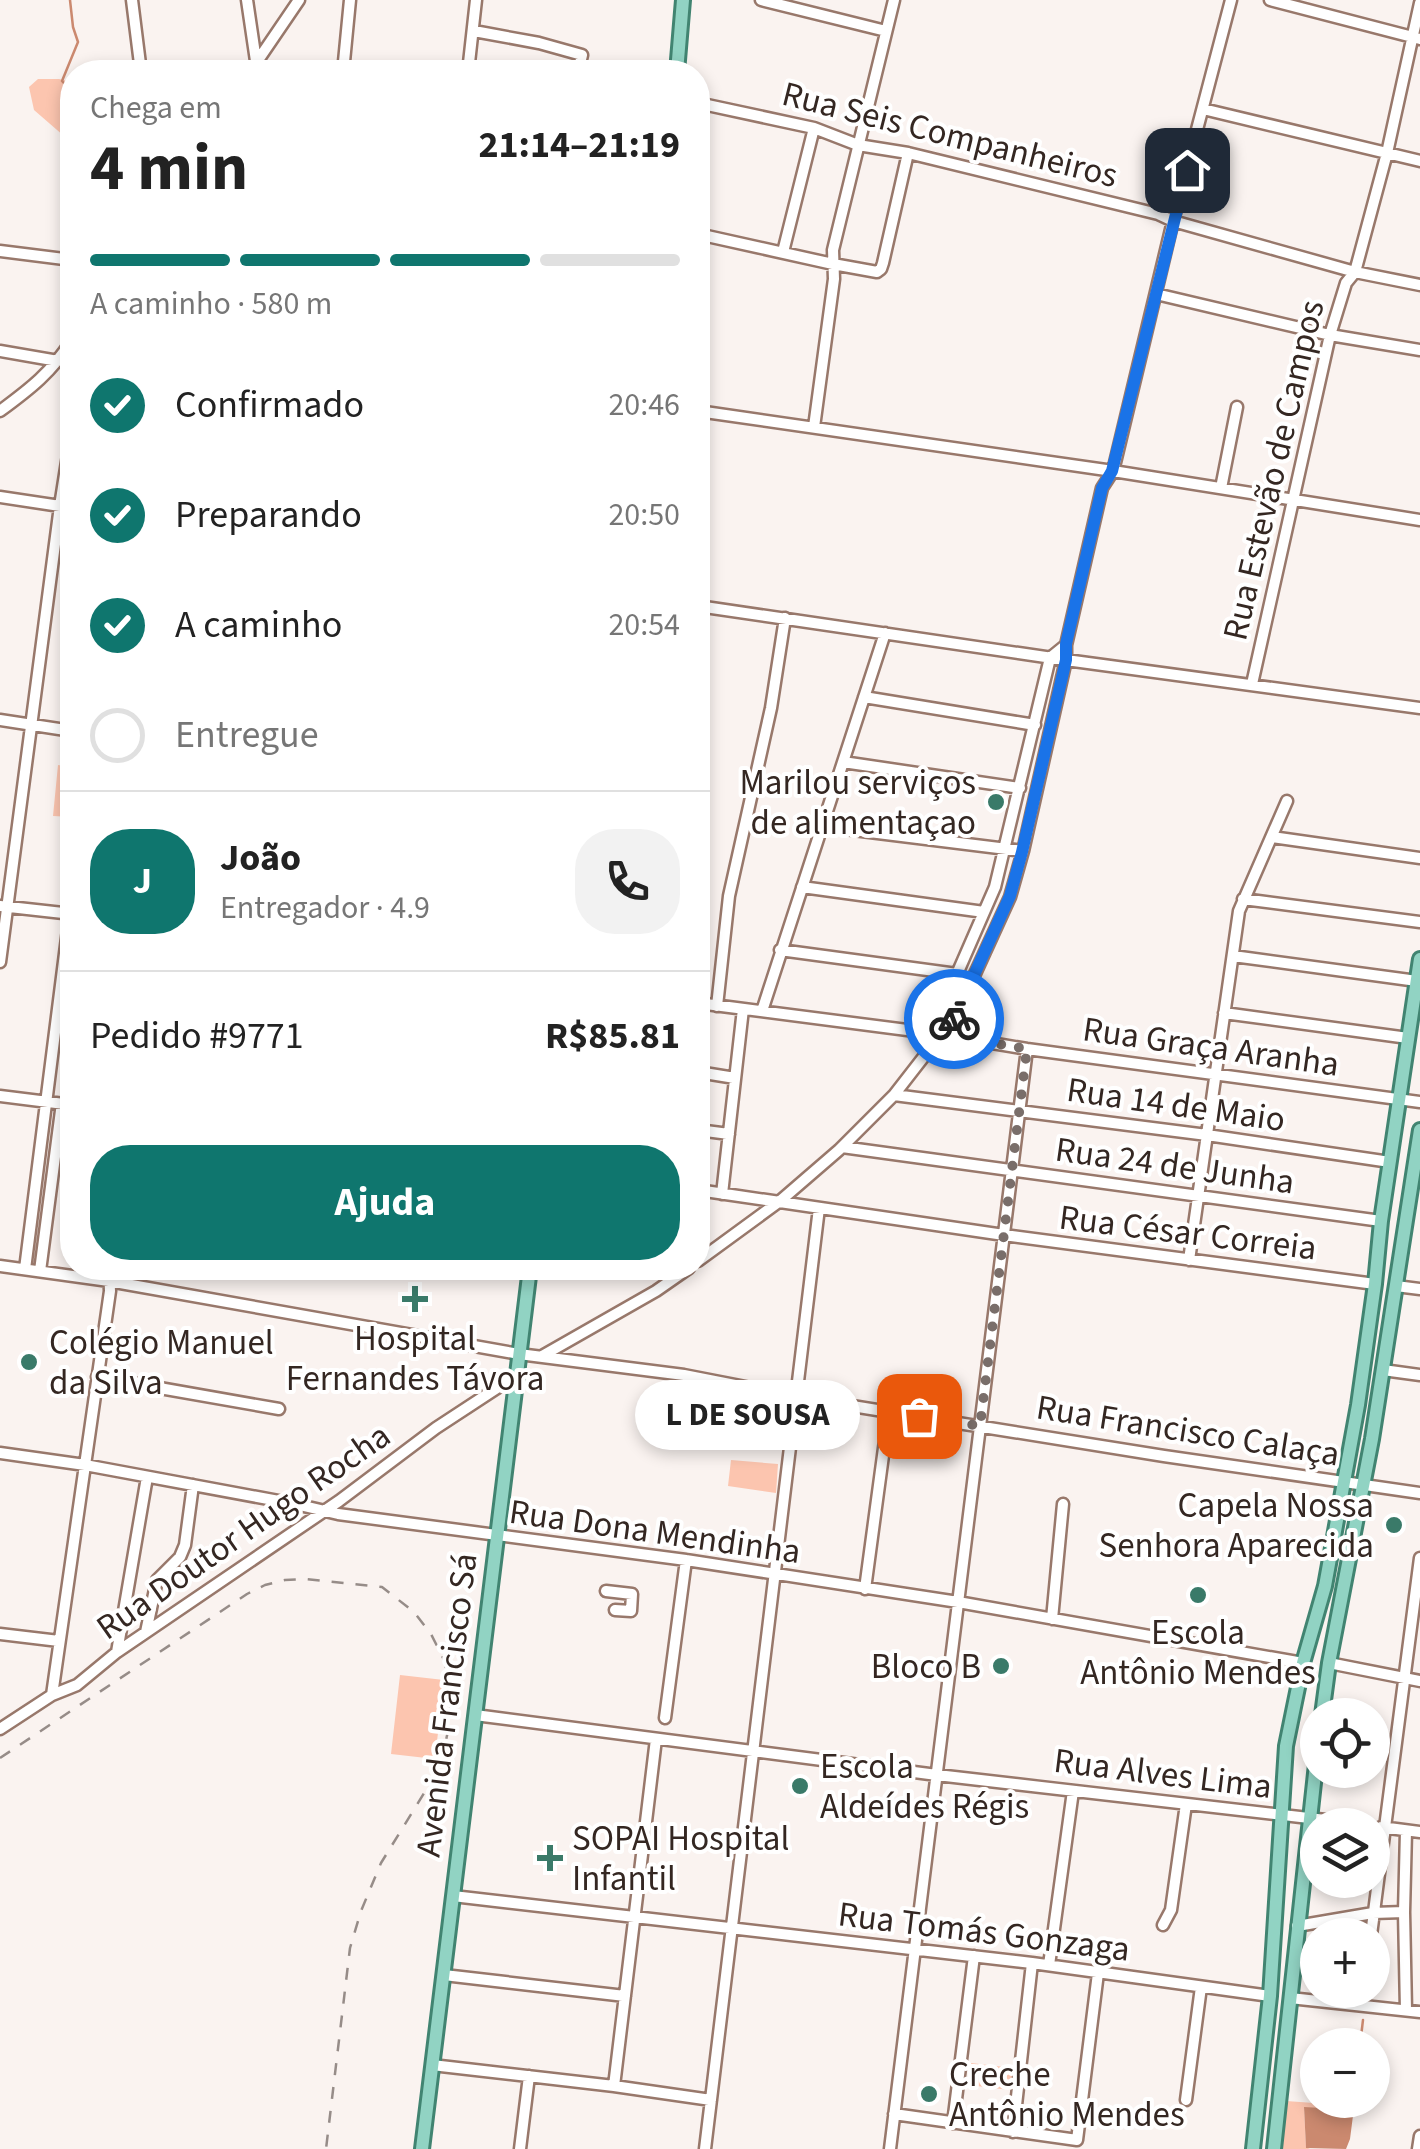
<!DOCTYPE html>
<html lang="pt">
<meta charset="utf-8">
<style>
:root{--surface:#fff;--page:#f2f2f2;--text:#222;--muted:#767676;--line:#e0e0e0;--accent:#0f766e}
body{margin:0;font-family:"Source Sans 3",sans-serif;background:var(--page);color:var(--text);height:100vh;display:flex;flex-direction:column;font-size:38px;white-space:nowrap}
*{box-sizing:border-box;margin:0}
p{font-size:32px;color:var(--muted)}
.icon{flex:none;width:55px;height:55px;fill:none;stroke:currentColor;stroke-width:2;stroke-linecap:round;stroke-linejoin:round}
.map{position:relative;flex:1;overflow:hidden}
.drawer{position:absolute;left:60px;top:60px;width:650px;height:1220px;display:flex;flex-direction:column;background:var(--surface);border-radius:40px;box-shadow:0 5px 15px #0003}
.drawer>*{flex:none}
.controls{position:absolute;left:1300px;top:1698px;display:grid;gap:20px}
.controls a{display:grid;place-items:center;width:90px;height:90px;border-radius:50%;background:var(--surface);box-shadow:0 5px 15px #0003;font-size:50px}
.pin{position:absolute;display:grid;place-items:center;width:85px;height:85px;color:#fff;margin:-42px;border-radius:20px;box-shadow:0 5px 15px #0006}
.courier{position:absolute;display:grid;place-items:center;width:100px;height:100px;margin:-50px;border:8px solid #1a73e8;border-radius:50%;background:#fff;color:#222;box-shadow:0 2px 12px #0007}
.bubble{position:absolute;height:70px;border-radius:35px;background:var(--surface);box-shadow:0 5px 15px #0003;font-size:32px;font-weight:700;line-height:70px;text-align:center}
.headline em{font-style:normal;font-weight:700}
.headline div{display:flex;flex-direction:column-reverse}
.headline{display:flex;align-items:center;justify-content:space-between;height:170px;padding:0 30px}
h1{font-size:65px;font-weight:700;line-height:75px}
.bar{display:grid;grid-template-columns:repeat(4,1fr);gap:15px 10px;align-content:center;height:120px;padding:0 30px}
.bar i{height:12px;border-radius:8px;background:var(--line)}
.bar .selected{background:var(--accent)}
.bar p{grid-column:span 4}
.line{display:flex;align-items:center;gap:25px;padding:0 30px;border-top:2px solid var(--line)}
.line div{flex:1}
.round{display:grid;place-items:center;flex:none;width:105px;height:105px;border-radius:40px;background:var(--page)}
ol{padding:0 30px;list-style:none}
li{display:flex;align-items:center;gap:30px;height:110px}
li p{margin-inline-start:auto}
li .icon{padding:10px;border-radius:50%;background:var(--accent);color:#fff;stroke-width:4}
li:last-child{color:var(--muted)}
li i{width:55px;height:55px;border:5px solid var(--line);border-radius:50%}
.action{display:flex;gap:20px;margin-top:auto;padding:20px 30px}
.action a{flex:1;height:115px;border-radius:40px;background:var(--accent);color:#fff;font-size:40px;font-weight:700;line-height:115px;text-align:center}
.map>svg:first-child{display:block}
</style>
<div class="map">
<svg width="1420" height="2149" viewBox="0 0 1420 2149">
<rect width="100%" height="100%" fill="#faf3f0"/>
<path fill="#fcc5af" d="M38,79H59L72,82V143L34,110L29,87Z
M58,765L72,767V817L53,816Z
M731,1460L778,1464L776,1493L728,1486Z
M400,1675L444,1680L435,1759L391,1754Z
M971,2063L1013,2068L1010,2090L968,2085Z
M1317,2077L1318,2100H1322L1321,2109L1304,2108L1306,2147L1310,2149H1281L1286,2101L1314,2103Z"/>
<path fill="#cb896f" d="M1322,2100H1355L1350,2139L1346,2149L1306,2148L1304,2107L1321,2108Z"/>
<g fill="none" stroke-linecap="round" stroke-linejoin="round">
<path stroke="#cb896f" stroke-width="2.5" d="M70,0L73,27L78,42L62,81L72,92
M1360,2045L1363,2020"/>
<defs>
<path id="minor" d="M132,0L141,72
M247,0L256,61
M761,0L886,31
M1270,0L1420,39
M474,31L539,43L582,55L578,72
M250,72L299,0
M343,72L350,0
M468,72L476,0
M698,103L814,128L858,145L908,153L1158,214L1173,221L1355,272L1420,285
M1203,109L1420,161
M698,234L833,264L877,272L881,269L883,263L908,153
M0,251L72,260
M783,252L814,128
M1156,294L1330,335L1420,350
M0,351L58,361
M0,411C30,389 52,372 72,340
M698,411L1113,471L1420,520
M814,427L834,279L833,250L894,0
M1221,488L1237,407
M0,497L60,506L72,515
M698,606L1066,660L1420,708
M1252,684L1330,335L1346,283L1355,272L1387,153L1420,3
M864,697L1035,725
M0,720L72,731
M843,762L1020,788
M821,826L1023,851
M1272,837L1420,858
M802,887L984,912
M1243,899L1420,922
M0,906L72,914
M780,950L957,974
M1233,956L1417,981
M0,962L60,506L72,430
M698,1003L938,1034L1027,1049L1420,1102
M717,1006L729,896L771,708L785,618
M762,1011L885,633
M1224,1013L1408,1038
M930,1036L995,887L1050,658L1066,645
M698,1072L735,1078
M894,1095L1207,1135L1390,1162
M0,1096L72,1105
M698,1130L729,1134
M842,1147L1381,1221
M698,1190L1004,1235L1375,1284
M722,1194L743,1009
M1189,1260L1239,911L1287,801
M698,1261L780,1201L839,1150L894,1095L929,1050L947,1035L1010,897L1023,851L1066,660V645L1102,488L1113,471L1173,221L1231,0
M0,1266L109,1281L519,1354L684,1375L796,1397L1164,1456L1420,1493
M25,1269C41,1151 54,1032 70,914
M40,1271L62,1103
M1396,1286L1420,1289
M542,1356L656,1291L689,1268
M1383,1370L1420,1375
M97,1377L279,1409
M0,1453L85,1465L295,1504L338,1514L686,1560L958,1602L1303,1663
M865,1589L889,1411
M606,1591L632,1594L631,1611L615,1610
M1052,1619L1063,1504
M146,1632L157,1580L180,1557L185,1545L193,1485
M0,1634L59,1641
M117,1652L147,1477
M1329,1663L1420,1681
M52,1695L110,1291L109,1268
M475,1715L937,1775L1369,1825
M665,1718L686,1560
M0,1729L52,1695L77,1685L117,1652L339,1501L436,1428L517,1375
M1381,1827L1420,1832
M1406,1831L1404,1912L1406,2010
M453,1896L1032,1963L1270,1996
M1163,1925L1171,1910L1186,1804
M1297,1926L1373,1913L1404,1912
M1371,1935L1420,1558
M1049,1965L1073,1791
M444,1975L625,1996
M1290,1998L1420,2012
M432,2065L614,2086L711,2100
M614,2086L656,1739
M1186,2100L1201,1987
M894,2114L1077,2140L1098,1973
M953,2123L974,1956
M1013,2132L1032,1963
M520,2149L529,2076
M705,2149L819,1208
M890,2149L1027,1049
M1418,2149L1420,2136"/>
<path id="major" d="M677,72L683,0
M1322,1715L1329,1663L1372,1439L1420,1130
M422,2149L530,1268
M1253,2149L1270,1996L1286,1746L1303,1663L1325,1586L1358,1405L1375,1284L1381,1221L1420,959
M1274,2149L1318,1746"/>
</defs>
<use href="#minor" stroke="#98786b" stroke-width="15"/>
<use href="#major" stroke="#418471" stroke-width="18"/>
<use href="#minor" stroke="#fff" stroke-width="10"/>
<use href="#major" stroke="#91d3c3" stroke-width="12"/>
<path stroke="#968c88" stroke-width="2.5" stroke-dasharray="12 12" stroke-linecap="butt" d="M0,1758L247,1594L265,1585L285,1580L305,1579L382,1587L414,1612L431,1634L444,1660L450,1686L451,1717L443,1754L434,1777L381,1863L361,1911L350,1948L326,2149"/>
</g>
<g fill="none" stroke-linecap="round" stroke-linejoin="round">
<path stroke="#796e6a" stroke-width="10" stroke-dasharray="0 18" d="M919,1416L980,1426L1027,1049L947,1035L954,1019"/>
<path stroke="#1a73e8" stroke-width="12" d="M954,1019L1010,896L1022,852L1066,660V644L1102,488L1112,471L1187,170"/>
</g>
<g fill="#3a7a69" stroke="#fff" stroke-width="4">
<circle cx="996" cy="802" r="10"/>
<path d="M410 1284h10v10h10v10h-10v10h-10v-10h-10v-10h10z"/>
<circle cx="29" cy="1362" r="10"/>
<circle cx="1394" cy="1525" r="10"/>
<circle cx="1198" cy="1595" r="10"/>
<circle cx="1001" cy="1666" r="10"/>
<circle cx="800" cy="1786" r="10"/>
<path d="M545 1843h10v10h10v10h-10v10h-10v-10h-10v-10h10z"/>
<circle cx="929" cy="2094" r="10"/>
</g>
<g text-anchor="middle" stroke-width="8" stroke-linejoin="round" paint-order="stroke">
<g font-size="35" fill="#342722" stroke="#fff">
<text transform="translate(950 134) rotate(14)" y="12">Rua Seis Companheiros</text>
<text transform="translate(1273 470) rotate(-77)" y="12">Rua Estevão de Campos</text>
<text transform="translate(1211 1046) rotate(8)" y="12">Rua Graça Aranha</text>
<text transform="translate(1176 1104) rotate(8)" y="12">Rua 14 de Maio</text>
<text transform="translate(1175 1165) rotate(8)" y="12">Rua 24 de Junha</text>
<text transform="translate(1188 1232) rotate(7)" y="12">Rua César Correia</text>
<text transform="translate(1188 1430) rotate(9)" y="12">Rua Francisco Calaça</text>
<text transform="translate(243 1531) rotate(-35)" y="12">Rua Doutor Hugo Rocha</text>
<text transform="translate(655 1531) rotate(8)" y="12">Rua Dona Mendinha</text>
<text transform="translate(446 1705) rotate(-83)" y="12">Avenida Francisco Sá</text>
<text transform="translate(1163 1773) rotate(7)" y="12">Rua Alves Lima</text>
<text transform="translate(984 1931) rotate(7)" y="12">Rua Tomás Gonzaga</text>
</g>
<g font-size="35" fill="#342722" stroke="#fff" text-anchor="start">
<text x="976" y="794" text-anchor="end">Marilou serviços<tspan x="976" dy="40">de alimentaçao</tspan></text>
<text x="415" y="1350" text-anchor="middle">Hospital<tspan x="415" dy="40">Fernandes Távora</tspan></text>
<text x="49" y="1354">Colégio Manuel<tspan x="49" dy="40">da Silva</tspan></text>
<text x="1374" y="1517" text-anchor="end">Capela Nossa<tspan x="1374" dy="40">Senhora Aparecida</tspan></text>
<text x="1198" y="1644" text-anchor="middle">Escola<tspan x="1198" dy="40">Antônio Mendes</tspan></text>
<text x="981" y="1678" text-anchor="end">Bloco B</text>
<text x="820" y="1778">Escola<tspan x="820" dy="40">Aldeídes Régis</tspan></text>
<text x="572" y="1850">SOPAI Hospital<tspan x="572" dy="40">Infantil</tspan></text>
<text x="949" y="2086">Creche<tspan x="949" dy="40">Antônio Mendes</tspan></text>
</g>
</g>
</svg>
<div class="controls">
<a><svg class="icon" aria-label="locate" viewBox="0 0 24 24"><circle cx="12" cy="12" r="6"/><path d="M12 2v4M12 18v4M2 12h4M18 12h4"/></svg></a>
<a><svg class="icon" aria-label="layers" viewBox="0 0 24 24"><path d="M12 4l9 5-9 5-9-5zM3 14l9 5 9-5"/></svg></a>
<a>+</a>
<a>−</a>
</div>
<div class="pin" style="left:919px;top:1416px;background:#ea580c"><svg class="icon" aria-label="bag" viewBox="0 0 24 24"><path d="M5 8h14l-1 12H6zM9 8a3 3 0 0 1 6 0"/></svg></div>
<div class="pin" style="left:1187px;top:170px;background:#1f2937"><svg class="icon" aria-label="home" viewBox="0 0 24 24"><path d="M3 11l9-7 9 7M6 9v11h12V9"/></svg></div>
<div class="courier" style="left:954px;top:1019px"><svg class="icon" aria-label="bike" viewBox="0 0 24 24"><circle cx="6" cy="16" r="4"/><circle cx="18" cy="16" r="4"/><path d="M6 16l4-8h5l3 8M10 8l3 8H6M13 5h3"/></svg></div>
<div class="bubble" style="left:635px;top:1380px;width:225px">L DE SOUSA</div>
<section class="drawer">
<div class="headline"><div><h1>4 min</h1><p>Chega em</p></div><em>21:14–21:19</em></div>
<div class="bar"><i class="selected"></i><i class="selected"></i><i class="selected"></i><i></i><p>A caminho · 580 m</p></div>
<ol>
<li><svg class="icon" aria-label="check" viewBox="0 0 24 24"><path d="M5 12l5 5 9-10"/></svg>Confirmado<p>20:46</p></li>
<li><svg class="icon" aria-label="check" viewBox="0 0 24 24"><path d="M5 12l5 5 9-10"/></svg>Preparando<p>20:50</p></li>
<li><svg class="icon" aria-label="check" viewBox="0 0 24 24"><path d="M5 12l5 5 9-10"/></svg>A caminho<p>20:54</p></li>
<li><i></i>Entregue</li>
</ol>
<div class="line" style="height:180px"><b class="round" style="background:var(--accent);color:#fff">J</b><div><b>João</b><p>Entregador · 4.9</p></div><a class="round"><svg class="icon" aria-label="phone" viewBox="0 0 24 24"><path d="M5 4h4l2 5-3 2q2 4 5 5l2-3 5 2v4C11 20 4 13 5 4z"/></svg></a></div>
<div class="line" style="height:130px"><div>Pedido #9771</div><b>R$85.81</b></div>
<div class="action"><a>Ajuda</a></div>
</section>
</div>
